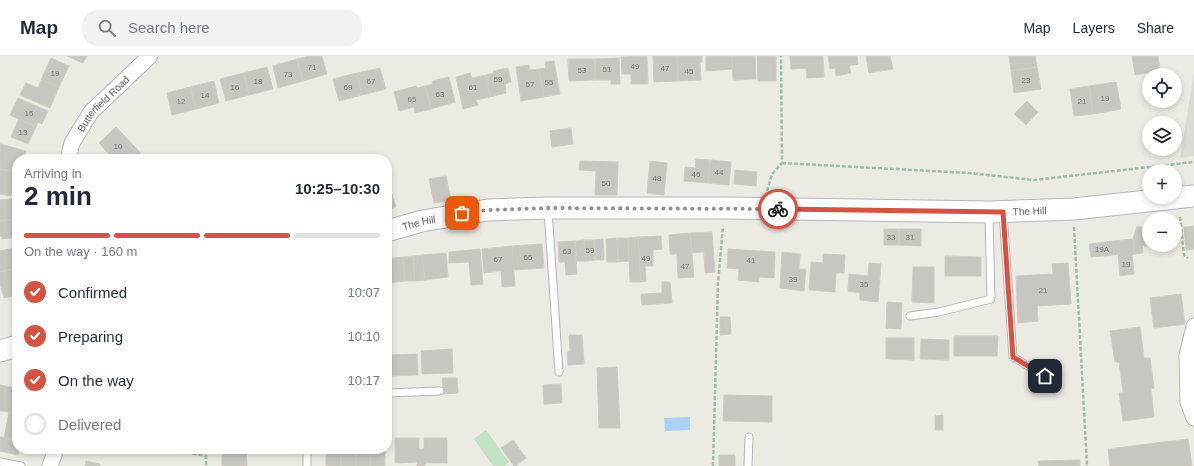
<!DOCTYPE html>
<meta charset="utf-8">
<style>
:root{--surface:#fff;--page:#f2f2f3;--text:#1f2937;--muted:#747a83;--line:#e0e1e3;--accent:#d45342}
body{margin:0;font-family:Arial,sans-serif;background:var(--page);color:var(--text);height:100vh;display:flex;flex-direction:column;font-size:15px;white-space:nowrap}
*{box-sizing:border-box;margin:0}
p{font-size:13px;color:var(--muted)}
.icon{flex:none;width:22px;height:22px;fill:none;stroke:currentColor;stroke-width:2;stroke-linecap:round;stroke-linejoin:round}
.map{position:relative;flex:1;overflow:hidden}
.details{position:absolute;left:12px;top:98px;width:380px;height:300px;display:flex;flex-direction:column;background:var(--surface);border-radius:16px;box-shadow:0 2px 6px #0003}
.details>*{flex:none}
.controls{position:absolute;left:1142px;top:12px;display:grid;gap:8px}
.controls a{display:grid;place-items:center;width:40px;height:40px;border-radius:50%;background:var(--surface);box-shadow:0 2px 6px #0003;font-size:20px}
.pin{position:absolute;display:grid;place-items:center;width:34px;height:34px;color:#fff;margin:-17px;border-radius:8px;box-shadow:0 2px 6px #0006}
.courier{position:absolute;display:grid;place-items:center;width:40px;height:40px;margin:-20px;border:3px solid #d45342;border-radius:50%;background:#fff;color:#222;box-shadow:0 1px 5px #0007}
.summary em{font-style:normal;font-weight:700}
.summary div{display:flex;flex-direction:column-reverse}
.summary{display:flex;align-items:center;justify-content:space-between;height:68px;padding:0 12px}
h1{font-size:26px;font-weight:700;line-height:30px}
.bar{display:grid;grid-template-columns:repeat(4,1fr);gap:6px 4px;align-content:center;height:48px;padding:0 12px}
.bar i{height:5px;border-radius:3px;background:var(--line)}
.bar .selected{background:var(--accent)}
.bar p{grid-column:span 4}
ol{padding:0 12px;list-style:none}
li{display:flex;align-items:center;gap:12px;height:44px}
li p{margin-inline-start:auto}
li .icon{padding:4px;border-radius:50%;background:var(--accent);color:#fff;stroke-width:4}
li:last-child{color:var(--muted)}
li i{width:22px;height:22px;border:2px solid var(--line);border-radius:50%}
header{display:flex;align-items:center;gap:24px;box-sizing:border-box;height:56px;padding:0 20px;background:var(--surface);border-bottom:1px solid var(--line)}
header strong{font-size:19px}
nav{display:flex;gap:22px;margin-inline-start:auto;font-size:14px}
.search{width:280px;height:36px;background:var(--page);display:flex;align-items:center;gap:10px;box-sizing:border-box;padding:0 14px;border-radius:16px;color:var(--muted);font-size:15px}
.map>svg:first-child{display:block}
</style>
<header>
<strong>Map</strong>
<div class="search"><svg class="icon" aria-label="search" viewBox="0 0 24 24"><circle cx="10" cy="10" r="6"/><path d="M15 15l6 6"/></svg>Search here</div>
<nav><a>Map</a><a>Layers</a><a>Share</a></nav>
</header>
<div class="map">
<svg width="1194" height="410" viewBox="0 0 1194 410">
<rect width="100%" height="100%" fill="#ecebe3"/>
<path fill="#dcdad2" d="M1194,16V100L1180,102Z"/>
<path fill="#c3e1c4" d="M486,374L509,406L505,410H493L474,383Z"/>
<path fill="#abd2f4" d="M690,361V374L665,375L664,362Z"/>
<path fill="#c8c6c0" stroke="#d0ccc3" d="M67,0H87L83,7Z
M309,0H322L327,18L303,25L297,3Z
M647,0L648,28H631V18H622L621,1Z
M653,0H677L678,25L654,26Z
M677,0H702V6H700L701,24L678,25Z
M706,0H732L733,13L706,15Z
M732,0H755L756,23L733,24Z
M757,0H776V25H758Z
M790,0H823L824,21L807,22L806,12L791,13Z
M828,0H857L858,8L849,10L851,17L836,20L835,12L830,13Z
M866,0H890L893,13L869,17Z
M1009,0H1035L1037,11L1011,15Z
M1132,0H1158L1160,15L1135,19Z
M51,2L69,10L59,31L41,24Z
M619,2L620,28H611V24H595V3Z
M297,3L303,25L278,32L273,10Z
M568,3H595V24L569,25Z
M554,5L560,38L544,41L539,13L546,12L545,6Z
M529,9L530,14L539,13L544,41L521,45L516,11Z
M267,11L273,33L249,39L244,17Z
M1037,11L1041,33L1014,37L1011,15Z
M380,12L386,33L362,39L357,17Z
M508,12L511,26L505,28L506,37L490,41L486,19L494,17L493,15Z
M244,17L249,39L226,45L220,23Z
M357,17L362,39L339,45L333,23Z
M470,17L472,22L486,19L490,41L476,44L478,49L463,53L456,21Z
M449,21L455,46L431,53L425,30L433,28L432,25Z
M41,24L59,31L50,52L20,39L26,27L38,32Z
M214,25L219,47L196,53L190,31Z
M1116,26L1121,53L1093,58L1089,30Z
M416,30L417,32L425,30L431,53L415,57L414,51L399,55L394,36Z
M1089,30L1093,58L1074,60L1070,33Z
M190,31L196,53L172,59L167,37Z
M18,42L48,55L42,68L38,66L36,71L10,59Z
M1027,45L1038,56L1026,69L1014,58Z
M19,63L36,71L28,88L11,81Z
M116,71L137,93L126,103H113L99,87Z
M571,72L573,88L552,91L550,75Z
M0,88L26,95L24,103H17V116L0,113Z
M137,93L145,103H126Z
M696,103L710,104L708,127L684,125L685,111L695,112Z
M710,104L731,106L729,129L708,127Z
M580,105L618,106L617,139H595L596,115L579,114Z
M650,105L667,107L664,139L647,137Z
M0,113L17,116V134L12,133L11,140L0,138Z
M735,114L757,116L756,130L734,128Z
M446,120L451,144L434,147L429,123Z
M389,129L396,151L387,154V130Z
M17,142V163L0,164V144Z
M17,163V181L2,183V180H0V165Z
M1137,170L1149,173V189H1155L1154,192L1142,189L1143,197L1135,198L1133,183Z
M1194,170V193L1186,194L1184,171Z
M884,173H899V189H884Z
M899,173H921V190L899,189Z
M712,176L715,216L705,217L704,196L692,197L690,177Z
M690,177L694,221L678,222L677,198H670L669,179Z
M661,180L662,193L653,194V210H645L646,225L641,226L638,181Z
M638,181L641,226H630L628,182Z
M617,182H628L629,205L618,206Z
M617,182L618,206H607L606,183Z
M603,183L604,204H595L594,184Z
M1133,183L1135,198L1132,199L1134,218L1120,220L1118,198L1114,199L1113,185Z
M584,184H594L595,204L586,205Z
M584,184L586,205H577L575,185Z
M575,185L577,218L566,219L565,206H559L558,186Z
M1113,185L1114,199L1091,201L1089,188Z
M542,188L544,212L514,214L512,190Z
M512,190L515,230L502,231L501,215L484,217L482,193Z
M17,191V212L0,216V195Z
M480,193L483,228L471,229L469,206L449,207V196Z
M728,193L775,196L774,222L759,221V226L738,224L739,213L727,212Z
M782,196L800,198L799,213H806L804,235L780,232Z
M446,197L448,221L425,224L422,199Z
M823,198L845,199L844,217H836L835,236L809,234L811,206L823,207Z
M422,199L425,224L415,225L413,200Z
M413,200L415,225H405L403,201Z
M945,200L981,201V220H945Z
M403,201L405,225L396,226L393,202Z
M387,202H393L396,226L387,227Z
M869,207L881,208L878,246L860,244V237L848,235L849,218L868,220Z
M1068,207L1071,248L1037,250L1038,265L1018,267L1016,220L1053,218L1052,208Z
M913,211H934V247L912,246Z
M17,212V239L4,242L0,228V216Z
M662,226H670L672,247L642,249L641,238L662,237Z
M1181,238L1185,268L1154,272L1150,242Z
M887,246L902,247L901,273L886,272Z
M720,261H730L731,278L720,279Z
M1140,271L1144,302H1150L1154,332L1151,333L1154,361L1123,365L1119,337L1123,336L1119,306H1115L1110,275Z
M569,279H582L584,308L568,309L567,296H570Z
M954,280H998L997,300H954Z
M886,282H914V304L886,303Z
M921,283L949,284V304L920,303Z
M452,293L453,317L422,318L421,295Z
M417,298L418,319L387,320V299Z
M617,311L620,372H599L597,312Z
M442,322H457L458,337L443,338Z
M561,328L562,347L544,348L543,329Z
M0,329L17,332V384L4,382L9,356L0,355Z
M724,339L772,340V366L723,365Z
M943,359V374H935V360Z
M0,381L17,384V393H19L18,399L0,395Z
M395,382H419V393H424V382H447V407H425V410H417V406L395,407Z
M1188,383L1192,410H1110L1108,393Z
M513,384L526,402L516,410H514L501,392Z
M222,393H246L247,410H222Z
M326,393H341V410H326Z
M341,393H356V410H341Z
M356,393H371L370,410H356Z
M371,393H385V410H370Z
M719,399H735V410H719Z
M1080,404V410H1039L1038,405Z
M86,405L100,408V410H85Z"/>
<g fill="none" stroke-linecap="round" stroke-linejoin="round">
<defs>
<path id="service" d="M548,154L559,316
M1003,157L1013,301L1045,320
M910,260L939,256L991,243L989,158
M387,337L440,335
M307,393V410
M0,406L21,410
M748,410L749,381"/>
<g id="minor">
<path id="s1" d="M68,103L72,87L91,56L150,0"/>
<path d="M1194,270L1187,300L1188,346L1194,362"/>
<path d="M50,410L56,393"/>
</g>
<g id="secondary">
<path id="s2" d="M387,175L422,165L488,154L548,152H725L989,156L1074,153L1194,140"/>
<path d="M0,295L17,290"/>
</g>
</defs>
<use href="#service" stroke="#b4b5b9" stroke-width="9"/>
<use href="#minor" stroke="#b4b5b9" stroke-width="17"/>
<use href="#secondary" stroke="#b5b7bc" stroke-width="23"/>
<path stroke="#9cc1a9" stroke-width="2.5" stroke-dasharray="4 2" stroke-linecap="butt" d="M782,107L969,117L1034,124L1194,106
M767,135L772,118L782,107L781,0
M1180,161L1184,199L1188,202
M1074,171L1087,410
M169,393L206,400
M206,393V410
M713,410L718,227L723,170"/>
<use href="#service" stroke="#fff" stroke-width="7"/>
<use href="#minor" stroke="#fff" stroke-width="15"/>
<use href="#secondary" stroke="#fff" stroke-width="21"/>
</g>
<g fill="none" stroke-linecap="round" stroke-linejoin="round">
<path stroke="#8e8f8f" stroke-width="4" stroke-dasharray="0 7.2" d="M462,157L488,154L548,152L778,153"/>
<path stroke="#d45342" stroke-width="5" d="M778,153L1003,156L1013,301L1045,320"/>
</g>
<g text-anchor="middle" stroke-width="3" stroke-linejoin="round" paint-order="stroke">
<g font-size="8" fill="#76787a">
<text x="635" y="13">49</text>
<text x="312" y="14">71</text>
<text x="665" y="15">47</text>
<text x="607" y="16">51</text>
<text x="582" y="17">53</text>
<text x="689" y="18">45</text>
<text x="55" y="20">19</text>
<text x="288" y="21">73</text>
<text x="498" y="26">59</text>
<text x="1026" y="27">23</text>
<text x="258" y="28">18</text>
<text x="371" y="28">67</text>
<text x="549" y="29">55</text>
<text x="530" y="31">57</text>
<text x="235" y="34">16</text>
<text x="348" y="34">69</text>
<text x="473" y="34">61</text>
<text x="440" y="41">63</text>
<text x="205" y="42">14</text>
<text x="1105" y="45">19</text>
<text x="412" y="46">65</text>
<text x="181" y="48">12</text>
<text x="1082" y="48">21</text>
<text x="29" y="60">15</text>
<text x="23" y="79">13</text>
<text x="118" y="93">10</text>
<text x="719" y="119">44</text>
<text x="696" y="121">46</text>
<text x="657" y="125">48</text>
<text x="606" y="130">50</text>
<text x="891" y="184">33</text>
<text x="910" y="184">31</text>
<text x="1102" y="196">19A</text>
<text x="590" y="197">59</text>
<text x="567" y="198">63</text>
<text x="528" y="204">65</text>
<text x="646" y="205">49</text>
<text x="498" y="206">67</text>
<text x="751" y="207">41</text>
<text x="1126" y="211">19</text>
<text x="685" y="213">47</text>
<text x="793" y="226">39</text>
<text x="864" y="231">35</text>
<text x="1043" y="237">21</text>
</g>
<g font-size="10" fill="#5b5e62" stroke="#fff">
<text dy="4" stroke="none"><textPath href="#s1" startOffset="67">Butterfield Road</textPath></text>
<text dy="4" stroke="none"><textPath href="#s2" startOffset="645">The Hill</textPath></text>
<text dy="4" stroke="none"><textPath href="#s2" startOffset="33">The Hill</textPath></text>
</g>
</g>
</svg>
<div class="controls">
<a><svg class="icon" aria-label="locate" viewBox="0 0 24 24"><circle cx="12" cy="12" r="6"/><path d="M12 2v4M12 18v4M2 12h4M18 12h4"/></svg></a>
<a><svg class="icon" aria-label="layers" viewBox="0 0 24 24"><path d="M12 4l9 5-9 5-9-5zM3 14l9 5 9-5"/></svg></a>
<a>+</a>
<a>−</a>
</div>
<div class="pin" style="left:462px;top:157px;background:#ea580c"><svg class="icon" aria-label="bag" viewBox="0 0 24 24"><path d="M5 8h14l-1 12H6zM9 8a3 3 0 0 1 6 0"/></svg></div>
<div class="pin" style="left:1045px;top:320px;background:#1f2937"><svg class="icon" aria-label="home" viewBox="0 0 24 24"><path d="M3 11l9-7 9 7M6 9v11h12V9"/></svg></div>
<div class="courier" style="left:778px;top:153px"><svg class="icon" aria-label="bike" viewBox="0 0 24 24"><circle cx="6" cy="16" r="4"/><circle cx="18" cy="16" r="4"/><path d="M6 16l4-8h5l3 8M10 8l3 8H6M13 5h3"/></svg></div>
<section class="details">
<div class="summary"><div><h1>2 min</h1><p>Arriving in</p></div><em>10:25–10:30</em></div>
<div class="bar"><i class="selected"></i><i class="selected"></i><i class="selected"></i><i></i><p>On the way · 160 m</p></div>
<ol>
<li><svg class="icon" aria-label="check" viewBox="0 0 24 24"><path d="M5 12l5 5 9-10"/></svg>Confirmed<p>10:07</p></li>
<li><svg class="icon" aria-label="check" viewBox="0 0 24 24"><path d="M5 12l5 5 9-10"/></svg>Preparing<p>10:10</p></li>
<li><svg class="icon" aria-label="check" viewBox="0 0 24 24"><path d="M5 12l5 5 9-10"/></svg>On the way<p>10:17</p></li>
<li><i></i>Delivered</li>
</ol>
</section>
</div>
